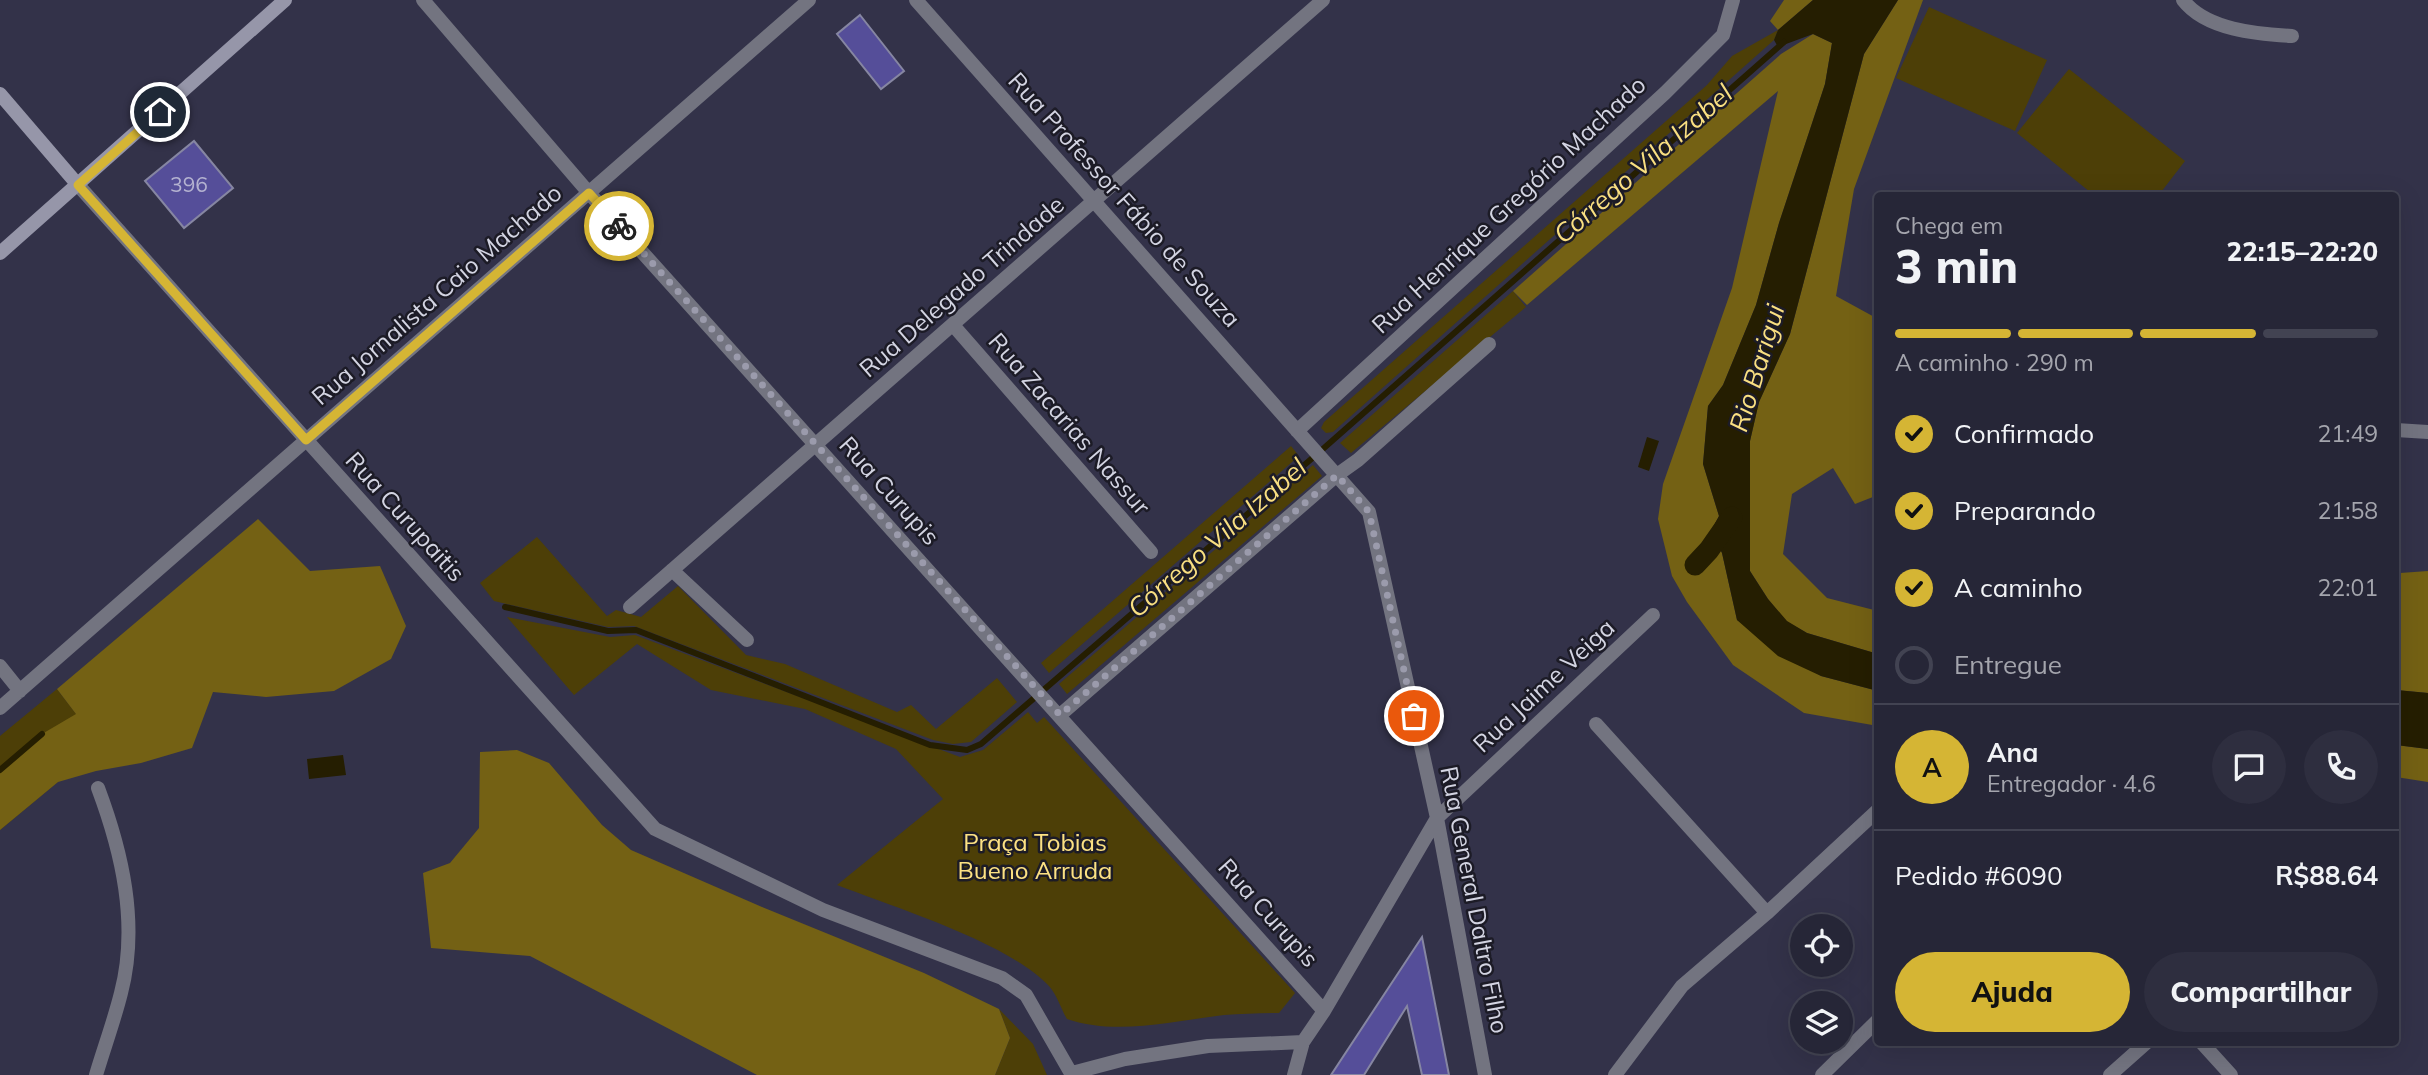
<!DOCTYPE html>
<html lang="pt">
<meta charset="utf-8">
<style>
:root{--surface:#262637;--page:#2e2e3f;--text:#f1f3f6;--muted:#a4a5ad;--line:#424352;--accent:#d5b534}
body{margin:0;font-family:Mulish,sans-serif;background:var(--page);color:var(--text);height:100vh;display:flex;flex-direction:column;font-size:26px;white-space:nowrap}
*{box-sizing:border-box;margin:0}
p{font-size:23px;color:var(--muted)}
.icon{flex:none;width:38px;height:38px;fill:none;stroke:currentColor;stroke-width:2;stroke-linecap:round;stroke-linejoin:round}
.map{position:relative;flex:1;overflow:hidden}
.drawer{position:absolute;left:1874px;top:192px;width:525px;height:854px;display:flex;flex-direction:column;background:var(--surface);border-radius:7px;box-shadow:0 7px 28px #0002,0 0 0 2px var(--line)}
.drawer>*{flex:none}
.tools{position:absolute;left:1790px;top:914px;display:grid;gap:14px}
.tools a{display:grid;place-items:center;width:63px;height:63px;border-radius:50%;background:var(--surface);box-shadow:0 7px 28px #0002,0 0 0 2px var(--line);font-size:35px}
.pin{position:absolute;display:grid;place-items:center;width:60px;height:60px;color:#fff;margin:-30px;border:4px solid #fff;border-radius:50%;box-shadow:0 2px 7px #0007}
.courier{position:absolute;display:grid;place-items:center;width:70px;height:70px;margin:-35px;border:5px solid #d5b534;border-radius:50%;background:#fff;color:#222;box-shadow:0 2px 9px #0007}
.overview em{font-style:normal;font-weight:800}
.overview div{display:flex;flex-direction:column-reverse}
.overview{display:flex;align-items:center;justify-content:space-between;height:119px;padding:0 21px}
h1{font-size:46px;font-weight:800;line-height:52px}
.bar{display:grid;grid-template-columns:repeat(4,1fr);gap:10px 7px;align-content:center;height:84px;padding:0 21px}
.bar i{height:9px;border-radius:5px;background:var(--line)}
.bar .selected{background:var(--accent)}
.bar p{grid-column:span 4}
.line{display:flex;align-items:center;gap:18px;padding:0 21px;border-top:2px solid var(--line)}
.line div{flex:1}
.round{display:grid;place-items:center;flex:none;width:74px;height:74px;border-radius:37px;background:var(--page)}
ol{padding:0 21px;list-style:none}
li{display:flex;align-items:center;gap:21px;height:77px}
li p{margin-inline-start:auto}
li .icon{padding:7px;border-radius:50%;background:var(--accent);color:#111;stroke-width:4}
li:last-child{color:var(--muted)}
li i{width:38px;height:38px;border:4px solid var(--line);border-radius:50%}
.button{display:flex;gap:14px;margin-top:auto;padding:14px 21px}
.button a{flex:1;height:80px;border-radius:42px;background:var(--accent);color:#111;font-size:28px;font-weight:800;line-height:80px;text-align:center}
.button a+a{background:var(--page);color:var(--text)}
.map>svg:first-child{display:block}
</style>
<div class="map">
<svg width="2428" height="1075" viewBox="0 0 2428 1075">
<rect width="100%" height="100%" fill="#333249"/>
<path fill="#4d3f07" d="M1929,7L2047,60L2015,131L1896,78Z
M1778,30L1774,40L1333,432L1326,433L1321,428L1324,422L1707,85L1732,56Z
M2069,69L2185,161L2158,196H2095L2017,133Z
M1513,291L1526,307L1351,453L1340,443Z
M1291,446L1299,456L1049,673L1041,663Z
M1313,465L1322,476L1067,694L1059,684Z
M537,537L607,616L616,610L641,617L678,586L746,655L785,664L897,712L911,705L936,729L997,678L1017,702L971,742L953,744L933,740L634,626L608,627L494,601L480,583Z
M507,617L610,637L635,635L960,757L983,750L1028,712L1037,723L1044,717L1295,993L1279,1013C1261,1013 1242,1014 1224,1015C1172,1021 1117,1036 1067,1019C1061,1009 1057,995 1049,986C1009,943 894,907 837,885L943,799L896,749L805,709L711,690L637,644L574,695Z
M57,689L101,746L0,830V736Z
M999,1009L1033,1044L1047,1075H995L1010,1038Z"/>
<path fill="#746114" d="M1784,0H1813L1778,30L1770,21Z
M1898,0H1923L1854,189L1836,296L1878,319V495L1855,504L1833,468L1792,494L1783,554L1827,598L1878,611V654L1807,633L1786,621L1768,599L1750,571V441L1759,402L1790,334L1864,54Z
M1813,34L1832,43L1825,84L1779,223L1756,305L1723,385L1708,406L1703,464L1719,516L1711,531L1722,553L1737,620L1821,676L1878,691V726L1804,713L1733,665L1687,602L1672,576L1658,519L1663,484L1732,288L1778,91L1527,305L1513,291L1781,54Z
M258,519L310,571L380,566L406,626L391,659L334,691L266,697L213,692L192,748L141,763L96,771L58,782L0,830V770L42,734L76,714L57,689Z
M2428,571V693L2396,690V576L2400,573Z
M2396,745L2428,749V782L2396,777Z
M517,750L549,763L602,825L631,850L762,907L924,973L999,1009L1010,1038L995,1075H757L530,956L431,948L423,873L450,863L479,828L480,752Z"/>
<path fill="#251e01" d="M1813,0H1898L1864,54L1790,334L1759,402L1750,441V571L1768,599L1787,621L1807,633L1878,654V691L1821,676L1778,656L1737,620L1722,553L1711,531L1719,516L1703,464L1708,406L1723,385L1756,305L1779,223L1825,84L1832,43L1813,34L1778,47L1774,40L1778,30Z
M1647,437L1659,441L1649,471L1638,467Z
M2396,690L2428,693V749L2396,745Z
M343,755L346,775L309,779L307,759Z"/>
<g fill="none" stroke-linecap="round" stroke-linejoin="round">
<path stroke="#251e01" stroke-width="6" d="M505,607L608,631L636,630L930,745L967,750L981,744L1324,448L1784,42
M0,770L42,734"/>
<path stroke="#251e01" stroke-width="21" d="M1695,565L1709,550L1732,517"/>
</g>
<path fill="#554e99" stroke="#8686a2" stroke-width="2" d="M860,15L904,71L881,89L837,34Z
M194,141L233,188L184,228L145,181Z
M1422,937L1449,1075H1422L1407,1006L1364,1075H1331Z"/>
<g fill="none" stroke-linecap="round" stroke-linejoin="round">
<path stroke="#737480" stroke-width="14" d="M423,0L589,193L1324,1011
M916,0L1369,512L1437,818L1485,1075
M2183,0C2206,30 2257,34 2292,36
M78,185L655,829L823,910L1002,978L1026,995L1072,1075
M953,325L1151,552
M2396,430L2428,432
M1297,431L1665,93L1723,35L1733,0
M672,570L747,640
M630,607L1323,0
M0,666L20,691
M0,708L809,0
M1060,715L1337,475L1358,460L1489,344
M1596,724L1767,913
M2202,1043L2231,1075
M1072,1073L1125,1059L1208,1046L1303,1042
M96,1075C104,1048 114,1021 121,993C139,924 122,852 98,788
M1294,1075L1303,1042L1324,1011L1437,818L1653,615
M1615,1075L1682,986L1767,913L1878,810
M1822,1075L1878,1020
M2110,1075L2146,1043"/>
<path stroke="#9696a9" stroke-width="14" d="M0,94L78,185
M0,253L285,0"/>
</g>
<g fill="none" stroke-linecap="round" stroke-linejoin="round">
<path stroke="#9b9bac" stroke-width="7" stroke-dasharray="0 12.6" d="M619,226L1060,715L1337,475L1369,512L1414,716"/>
<path stroke="#d5b534" stroke-width="9" d="M160,112L78,185L306,440L589,193L619,226"/>
</g>
<g text-anchor="middle" stroke-width="5" stroke-linejoin="round" paint-order="stroke">
<g font-size="21" fill="#b4b2d0">
<text x="189" y="192">396</text>
</g>
<g font-size="24" fill="#d3d4e2" stroke="#1c1b26">
<text transform="translate(1124 200) rotate(48)" y="8">Rua Professor Fábio de Souza</text>
<text transform="translate(1509 205) rotate(-43)" y="8">Rua Henrique Gregório Machado</text>
<text transform="translate(962 287) rotate(-41)" y="8">Rua Delegado Trindade</text>
<text transform="translate(437 295) rotate(-41)" y="8">Rua Jornalista Caio Machado</text>
<text transform="translate(1069 424) rotate(49)" y="8">Rua Zacarias Nassur</text>
<text transform="translate(889 491) rotate(48)" y="8">Rua Curupis</text>
<text transform="translate(405 517) rotate(48)" y="8">Rua Curupaitis</text>
<text transform="translate(1544 686) rotate(-43)" y="8">Rua Jaime Veiga</text>
<text transform="translate(1474 900) rotate(79)" y="8">Rua General Daltro Filho</text>
<text transform="translate(1268 913) rotate(48)" y="8">Rua Curupis</text>
</g>
<g font-size="24" fill="#fce183" stroke="#1c1b26">
<text x="1035" y="851">Praça Tobias<tspan x="1035" dy="28">Bueno Arruda</tspan></text>
</g>
<g font-size="26" font-style="italic" fill="#f9df81" stroke="#1c1b26">
<text transform="translate(1643 164) rotate(-41)" y="9">Córrego Vila Izabel</text>
<text transform="translate(1757 368) rotate(-73)" y="9">Rio Barigui</text>
<text transform="translate(1217 538) rotate(-41)" y="9">Córrego Vila Izabel</text>
</g>
</g>
</svg>
<div class="tools">
<a><svg class="icon" aria-label="locate" viewBox="0 0 24 24"><circle cx="12" cy="12" r="6"/><path d="M12 2v4M12 18v4M2 12h4M18 12h4"/></svg></a>
<a><svg class="icon" aria-label="layers" viewBox="0 0 24 24"><path d="M12 4l9 5-9 5-9-5zM3 14l9 5 9-5"/></svg></a>
</div>
<div class="pin" style="left:1414px;top:716px;background:#ea580c"><svg class="icon" aria-label="bag" viewBox="0 0 24 24"><path d="M5 8h14l-1 12H6zM9 8a3 3 0 0 1 6 0"/></svg></div>
<div class="pin" style="left:160px;top:112px;background:#1f2937"><svg class="icon" aria-label="home" viewBox="0 0 24 24"><path d="M3 11l9-7 9 7M6 9v11h12V9"/></svg></div>
<div class="courier" style="left:619px;top:226px"><svg class="icon" aria-label="bike" viewBox="0 0 24 24"><circle cx="6" cy="16" r="4"/><circle cx="18" cy="16" r="4"/><path d="M6 16l4-8h5l3 8M10 8l3 8H6M13 5h3"/></svg></div>
<section class="drawer">
<div class="overview"><div><h1>3 min</h1><p>Chega em</p></div><em>22:15–22:20</em></div>
<div class="bar"><i class="selected"></i><i class="selected"></i><i class="selected"></i><i></i><p>A caminho · 290 m</p></div>
<ol>
<li><svg class="icon" aria-label="check" viewBox="0 0 24 24"><path d="M5 12l5 5 9-10"/></svg>Confirmado<p>21:49</p></li>
<li><svg class="icon" aria-label="check" viewBox="0 0 24 24"><path d="M5 12l5 5 9-10"/></svg>Preparando<p>21:58</p></li>
<li><svg class="icon" aria-label="check" viewBox="0 0 24 24"><path d="M5 12l5 5 9-10"/></svg>A caminho<p>22:01</p></li>
<li><i></i>Entregue</li>
</ol>
<div class="line" style="height:126px"><b class="round" style="background:var(--accent);color:#111">A</b><div><b>Ana</b><p>Entregador · 4.6</p></div><a class="round"><svg class="icon" aria-label="chat" viewBox="0 0 24 24"><path d="M4 5h16v11H9l-5 4z"/></svg></a><a class="round"><svg class="icon" aria-label="phone" viewBox="0 0 24 24"><path d="M5 4h4l2 5-3 2q2 4 5 5l2-3 5 2v4C11 20 4 13 5 4z"/></svg></a></div>
<div class="line" style="height:91px"><div>Pedido #6090</div><b>R$88.64</b></div>
<div class="button"><a>Ajuda</a><a>Compartilhar</a></div>
</section>
</div>
